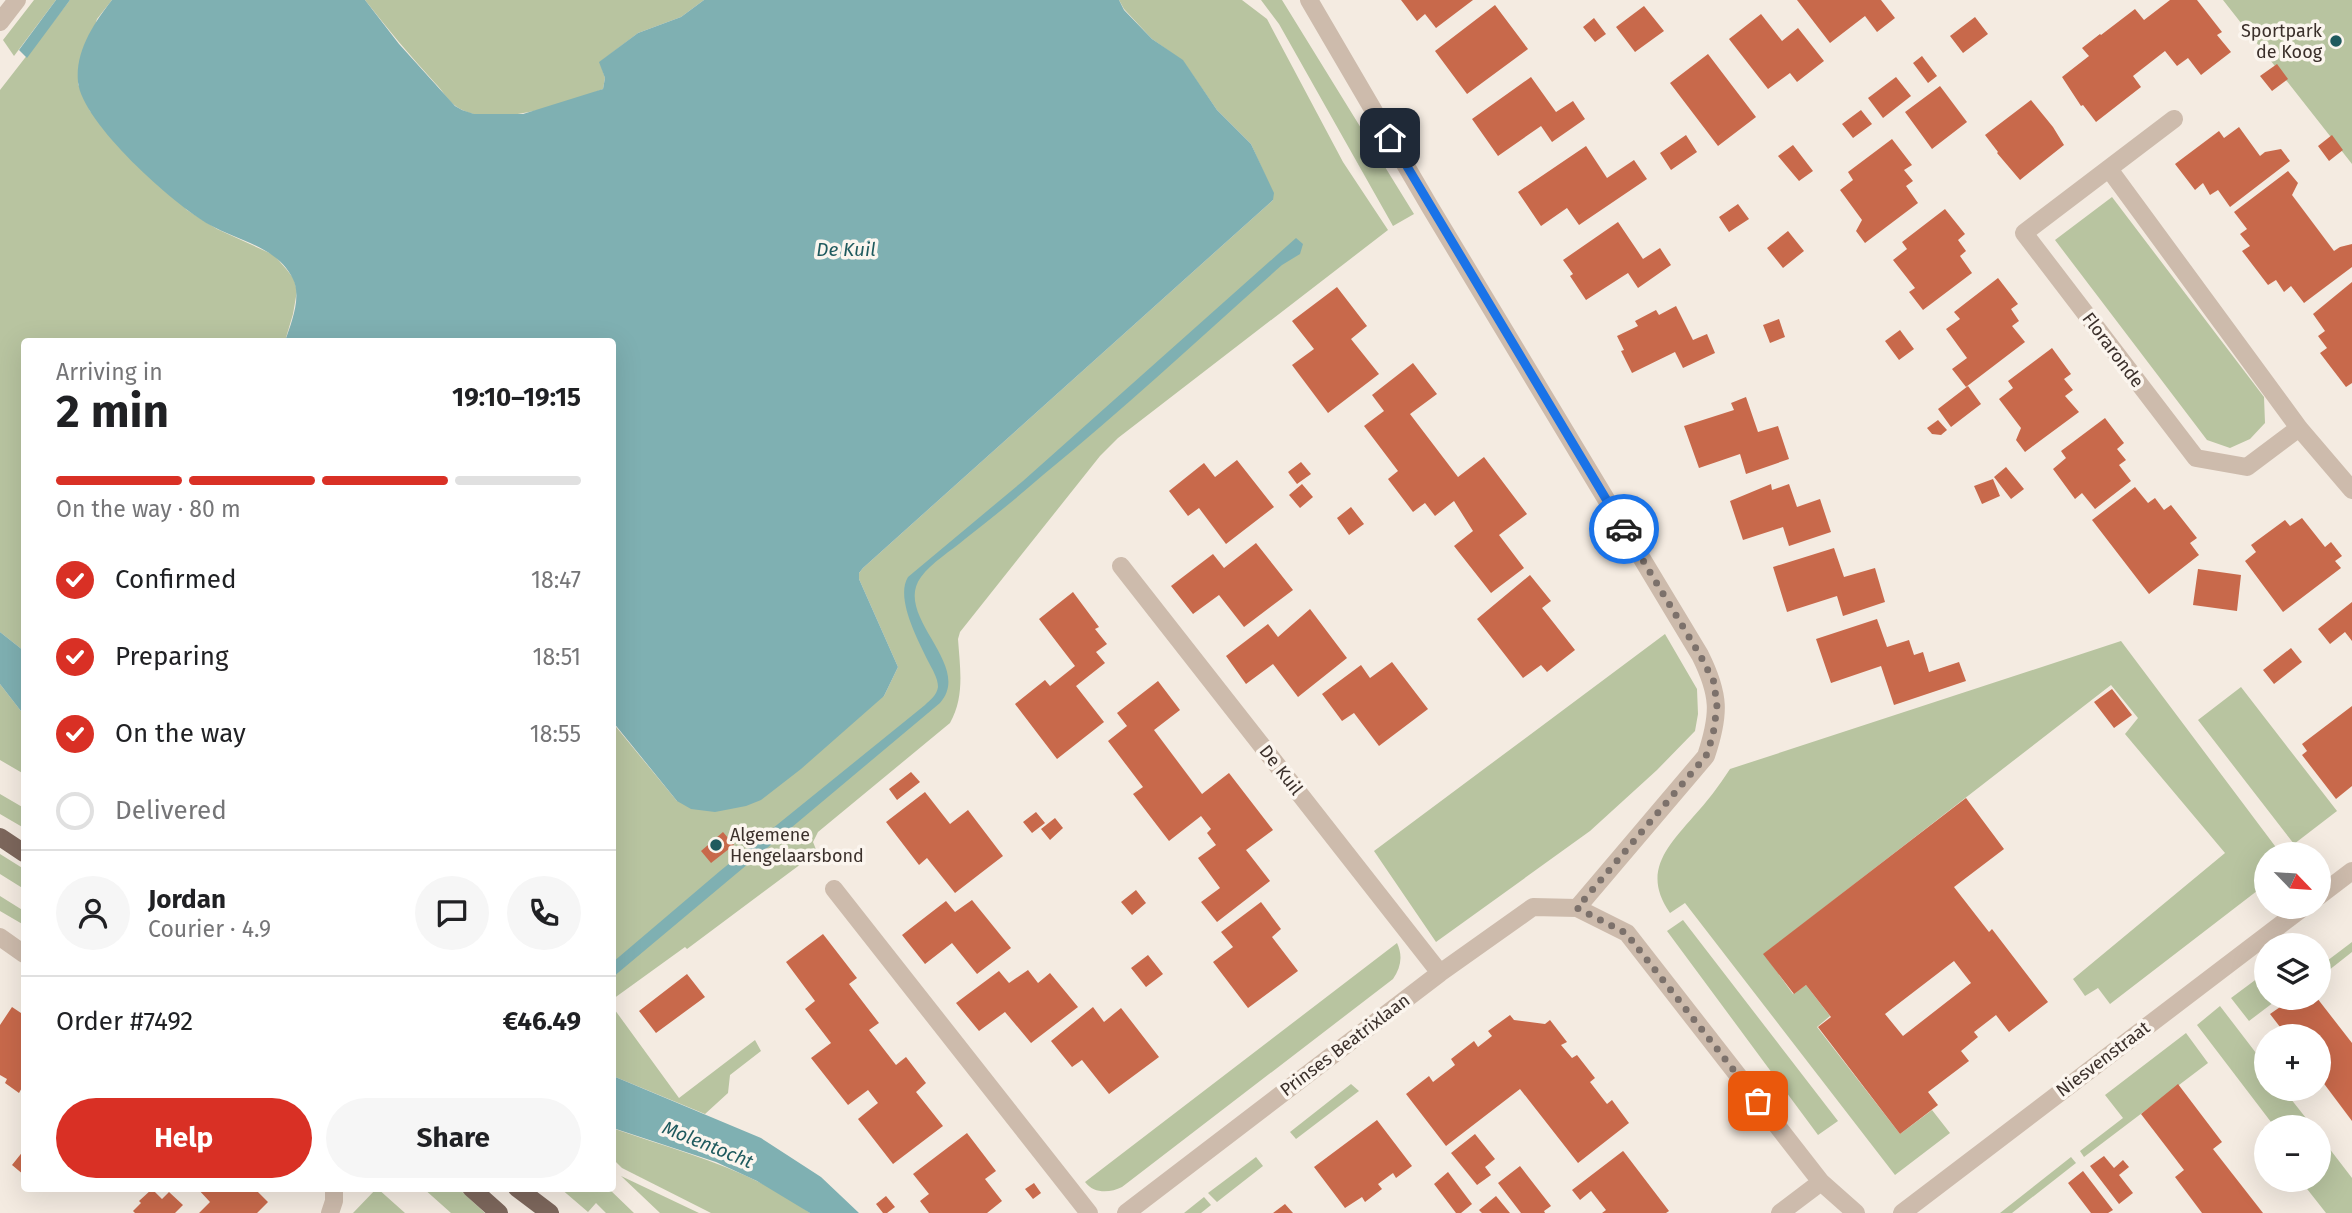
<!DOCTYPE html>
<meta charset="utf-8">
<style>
:root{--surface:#fff;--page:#f6f6f6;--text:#202124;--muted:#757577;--line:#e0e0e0;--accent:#d93025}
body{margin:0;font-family:"Fira Sans",sans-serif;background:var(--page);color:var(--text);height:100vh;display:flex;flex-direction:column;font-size:26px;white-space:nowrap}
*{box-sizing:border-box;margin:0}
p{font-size:23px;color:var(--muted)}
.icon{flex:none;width:38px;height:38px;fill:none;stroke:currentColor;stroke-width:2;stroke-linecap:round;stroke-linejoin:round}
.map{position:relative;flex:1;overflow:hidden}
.sheet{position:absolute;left:21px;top:338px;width:595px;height:854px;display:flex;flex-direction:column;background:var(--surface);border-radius:7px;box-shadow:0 7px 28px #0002}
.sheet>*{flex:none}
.needle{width:46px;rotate:115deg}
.buttons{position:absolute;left:2254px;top:842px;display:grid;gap:14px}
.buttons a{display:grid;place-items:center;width:77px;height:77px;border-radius:50%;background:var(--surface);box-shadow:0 7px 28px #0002;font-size:35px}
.pin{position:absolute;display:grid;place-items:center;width:60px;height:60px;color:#fff;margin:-30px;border-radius:14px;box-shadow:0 4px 10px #0006}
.courier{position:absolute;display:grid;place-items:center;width:70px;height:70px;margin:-35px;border:5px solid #1a73e8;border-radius:50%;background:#fff;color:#222;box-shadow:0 2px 9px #0007}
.overview em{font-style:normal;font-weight:700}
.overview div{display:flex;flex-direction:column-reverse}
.overview{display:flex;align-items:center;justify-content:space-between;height:119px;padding:0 35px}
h1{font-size:46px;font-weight:700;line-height:52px}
.bar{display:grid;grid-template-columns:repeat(4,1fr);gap:10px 7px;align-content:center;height:84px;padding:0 35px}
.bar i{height:9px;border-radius:5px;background:var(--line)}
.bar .selected{background:var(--accent)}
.bar p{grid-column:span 4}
.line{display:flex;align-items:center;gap:18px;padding:0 35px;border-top:2px solid var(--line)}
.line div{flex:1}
.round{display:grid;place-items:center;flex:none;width:74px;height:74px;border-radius:37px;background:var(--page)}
ol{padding:0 35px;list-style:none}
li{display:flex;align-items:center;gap:21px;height:77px}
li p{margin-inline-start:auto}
li .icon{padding:7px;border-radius:50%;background:var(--accent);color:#fff;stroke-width:4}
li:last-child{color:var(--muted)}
li i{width:38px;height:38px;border:4px solid var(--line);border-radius:50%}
.button{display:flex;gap:14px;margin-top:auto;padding:14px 35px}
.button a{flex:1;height:80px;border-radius:42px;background:var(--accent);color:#fff;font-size:28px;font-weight:700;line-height:80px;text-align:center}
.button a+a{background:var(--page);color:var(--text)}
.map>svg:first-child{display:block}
</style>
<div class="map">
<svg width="2352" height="1213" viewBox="0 0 2352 1213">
<rect width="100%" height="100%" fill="#f4ebe1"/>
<path fill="#b8c4a0" d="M34,0H56L14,56L3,40Z
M70,0H112L97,19L78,84L90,111L187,210L217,229L274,255L287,270L294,279L297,291L293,314L285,341H24V651L0,632V90Z
M365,0H704L681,17L638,33L600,62L605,78L603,89C568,103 491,130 457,107C448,101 442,90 435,83C410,56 387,28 365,0Z
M1119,0H1242L1267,19L1343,162L1388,230L1118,438L1100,456L960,632L958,639C960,668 965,697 950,723L818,832L813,842L817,852L687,949L685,947L613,999L612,722L677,801L884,696L898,667L859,579V573L863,568L1273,200V193L1251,144L1217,110L1183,61L1152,39L1124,9Z
M1261,0H1282L1414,214L1393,226L1279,24Z
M2223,0H2352V164Z
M2112,197L2264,397L2265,423L2250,439L2230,448L2207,440L2055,240Z
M1665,634L1697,689L1698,714L1695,731L1657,770L1590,831L1436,942L1374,851Z
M2121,641L2281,854H2266V884L2110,1004L2098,988L2085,996L2073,979L2225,853L2125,734L2138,718L2111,685L1764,954L1793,994L1806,985L1830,1016L1817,1027L1900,1134L1932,1110L1950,1133L1895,1175L1685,903L1670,913C1642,873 1666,848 1693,817C1707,802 1719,786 1730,769Z
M0,684L24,715V774L0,760Z
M2241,687L2337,811L2294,844L2198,720Z
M0,794L24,808V828L0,814Z
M0,854L24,869V889L0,874Z
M0,896L24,911V925L0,911Z
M1683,920L1838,1121L1818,1135L1667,931Z
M2352,942V952L2319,978V967Z
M1397,943C1403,956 1401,967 1393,979L1122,1187C1110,1193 1094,1194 1085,1182Z
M2266,972V998H2293L2283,1005L2278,999L2249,1021L2231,998Z
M612,1006L679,1098L755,1040L761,1051L730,1075L728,1093L705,1114L613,1076Z
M2220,1006L2266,1066V1088L2283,1089L2313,1127H2266V1135L2262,1130L2271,1122L2197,1025Z
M2186,1033L2208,1063L2084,1157L2080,1151L2123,1118L2105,1095Z
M1351,1084L1359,1091L1296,1139L1290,1132Z
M612,1128C680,1152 752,1169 810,1213H711L622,1168L613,1159Z
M2319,1135L2352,1178V1213H2326L2300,1180H2319Z
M1256,1157L1263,1166L1217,1202L1208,1193Z
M2071,1157L2076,1163L2012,1213H2000Z
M621,1176L699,1213H660Z
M377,1188L405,1213H353Z
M423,1188H458L485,1213H451Z
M560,1188H608L634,1213H606L596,1203L588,1212Z
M1204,1197L1211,1205L1201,1213H1184Z"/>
<path fill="#7fb0b2" d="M56,0H70L27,58L19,50Z
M112,0H365L399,44L455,106L462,110L474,114H523L603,89L605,78L599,62L638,33L681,17L704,0H1119L1124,10L1152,39L1183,60L1217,110L1251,144L1274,193L1273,200L863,568L859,573V579L898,667L884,696L801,769L761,800L746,806L715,812L691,809L677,801L613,722L612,341H285C291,324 302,297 293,279C278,247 238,241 210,225C174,205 82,123 78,82C75,51 94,23 112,0Z
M1296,238L1303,244L1300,254L1282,265C1203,335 1125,408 1043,475C1018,497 992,518 965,539C951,551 932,562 921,577C892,616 974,665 940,703L613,977V962L720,871L925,705C930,700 937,695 938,687C938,678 932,669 928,661C918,640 895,598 908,577L1023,481Z
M0,632L24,651V715L0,684Z
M613,1076L761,1138L821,1177L859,1213H810L757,1181L716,1162L613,1128Z"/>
<path fill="#c8694b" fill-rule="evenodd" d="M1401,0H1473L1436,28L1425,14L1417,21Z
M1797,0H1881L1895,18L1877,32L1865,16L1830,43Z
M2170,0H2197L2222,32L2217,35L2231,52L2201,75L2188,58L2177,66L2165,51L2133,76L2141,87L2096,122L2083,105L2081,106L2062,77L2089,56L2082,48L2100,34L2101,35L2135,9L2144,20Z
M1495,5L1528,49L1467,94L1435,51Z
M1644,6L1664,31L1635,52L1616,27Z
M1761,14L1782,41L1798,28L1824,61L1797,82L1790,73L1768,89L1729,39Z
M1975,17L1988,34L1963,53L1950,36Z
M1594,18L1606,34L1595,42L1583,27Z
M1708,54L1756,117L1718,146L1670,83Z
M1922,56L1937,76L1928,83L1913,63Z
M2277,64L2288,79L2272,91L2260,76Z
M1531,77L1556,112L1573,101L1585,119L1552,142L1541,126L1498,156L1472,119Z
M1896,77L1911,96L1883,118L1868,98Z
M1940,86L1967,122L1932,149L1905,112Z
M2031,100L2053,127L2064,145L2020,180L1997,153L1998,152L1985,135Z
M1861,110L1872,124L1853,138L1842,124Z
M2239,127L2260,156L2265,152L2281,149L2290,161L2230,207L2218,190L2210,195L2203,183L2195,190L2175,164L2219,131L2224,138Z
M1686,135L1697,152L1671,170L1660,153Z
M2332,135L2343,150L2329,161L2318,146Z
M1892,139L1912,165L1904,170L1913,181L1906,186L1918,203L1865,243L1856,231L1862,220L1840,190L1853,180L1848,172Z
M1793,145L1813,171L1799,181L1778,156Z
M1586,146L1607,178L1634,160L1647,179L1579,225L1567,208L1541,226L1518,192Z
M2288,171L2298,183L2292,195L2334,251L2340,247L2352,244V267L2304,303L2291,286L2284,292L2276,280L2268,285L2242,251L2250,246L2240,234L2247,229L2234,212Z
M1738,204L1749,219L1729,232L1719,217Z
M1945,209L1965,234L1958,240L1966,251L1960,256L1972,273L1923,310L1909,292L1915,288L1893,260L1907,249L1902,242Z
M1618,222L1643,259L1660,248L1671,265L1638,288L1628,273L1586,300L1570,276L1573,274L1563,260Z
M1788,231L1804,251L1783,268L1767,248Z
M1998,278L2018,304L2011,309L2019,321L2012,326L2025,342L1966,387L1952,369L1967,358L1946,329L1960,319L1954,312Z
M2352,282V383L2346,387L2320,353L2327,348L2318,336L2325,331L2313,314Z
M1337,287L1367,326L1351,339L1379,374L1328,413L1292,365L1314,349L1292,321Z
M1676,306L1693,340L1707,334L1715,353L1683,368L1675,352L1632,373L1621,351L1624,350L1617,336L1638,326L1635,321L1656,310L1659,315Z
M1779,319L1785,337L1770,343L1763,325Z
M1900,330L1914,349L1899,360L1885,341Z
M2052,348L2071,374L2064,379L2073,390L2065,396L2079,412L2025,452L2016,440L2021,428L1999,399L2013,388L2008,381Z
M1413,363L1437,394L1410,414L1458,477L1484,457L1527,514L1499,535L1524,568L1491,593L1454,546L1473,531L1454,501L1435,516L1425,503L1413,512L1388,479L1398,471L1364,426L1384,411L1372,395Z
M1968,386L1981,404L1951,427L1938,409Z
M1746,397L1758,432L1778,426L1789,459L1746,474L1740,454L1699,468L1684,426L1734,410L1731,403Z
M2105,418L2124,443L2117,449L2126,460L2119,465L2131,481L2095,509L2082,493L2075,499L2053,469L2066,458L2061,451Z
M1938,420L1947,430L1941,435L1932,434L1927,428Z
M1237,460L1274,507L1226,544L1199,508L1188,516L1169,491L1204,463L1215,477Z
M1301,462L1311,474L1297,484L1288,472Z
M2006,467L2024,489L2011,499L1994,477Z
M1993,479L2000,496L1982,504L1974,486Z
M1302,484L1313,497L1300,508L1289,495Z
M1771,484L1772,490L1789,484L1797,507L1820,499L1831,532L1789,546L1783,527L1743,540L1730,501Z
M2135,487L2148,503L2155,498L2164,510L2171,505L2197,538L2190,543L2199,555L2149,594L2092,520Z
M1351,507L1364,524L1349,535L1337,518Z
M2302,518L2325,547L2331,542L2342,556L2335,561L2341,568L2283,612L2245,561L2256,552L2251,545L2285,520L2290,526Z
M1256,543L1293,590L1244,627L1219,595L1193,614L1171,586L1213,554L1224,568Z
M1834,548L1844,577L1875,568L1885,602L1843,616L1837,596L1787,612L1773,567Z
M2198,569L2241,575L2237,611L2193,605Z
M1530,575L1551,601L1542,608L1575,650L1547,672L1541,665L1523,678L1477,619Z
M1073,592L1099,627L1095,629L1107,644L1096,652L1105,663L1076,686L1104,722L1057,759L1015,704L1045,680L1050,686L1075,666L1039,619Z
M2352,602V641L2345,632L2330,644L2318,629Z
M1310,609L1347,658L1298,697L1273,664L1246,684L1226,656L1268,624L1278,637Z
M1877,619L1887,647L1909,640L1914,655L1923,652L1929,672L1959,662L1966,681L1894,705L1881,666L1831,683L1816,639Z
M2291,648L2302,662L2274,684L2263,670Z
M1392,662L1428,709L1379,746L1354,713L1342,721L1322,694L1361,665L1370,678Z
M1158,681L1180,710L1154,730L1202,794L1229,773L1273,830L1246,850L1270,881L1217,922L1201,902L1220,888L1198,858L1216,845L1207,833L1211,829L1201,816L1169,841L1133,794L1143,787L1108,741L1127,726L1117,713Z
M2112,689L2132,715L2114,728L2094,702Z
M2352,706V786L2336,799L2302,755L2307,751L2302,744Z
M911,772L920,782L897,800L889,789Z
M925,792L950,824L968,810L1003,856L955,893L927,858L919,865L886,822Z
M1966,798L2004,849L1954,887L1989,932L1992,929L2048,1002L2009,1032L1996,1015L1974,1032L1978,1037L1961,1051L1969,1061L1928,1092L1938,1105L1900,1134L1818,1027L1831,1017L1806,985L1794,994L1763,954ZM1954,961L1971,983L1903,1036L1885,1014Z
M1036,812L1045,823L1032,833L1023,822Z
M1055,818L1063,828L1050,840L1041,829Z
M723,832L734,845L711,863L701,851Z
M1136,890L1146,903L1132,915L1121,902Z
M972,900L1011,948L977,974L952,943L925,964L902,935L946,901L955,912Z
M1261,902L1281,929L1272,937L1298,971L1248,1008L1213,962L1233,947L1221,932Z
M823,934L857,978L849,984L879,1023L869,1030L896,1065L906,1057L926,1083L916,1092L943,1126L893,1164L858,1119L878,1103L868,1090L848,1105L811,1058L831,1043L805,1009L815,1001L786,962Z
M1148,955L1163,974L1146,987L1131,968Z
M1028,970L1038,983L1050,973L1078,1007L1031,1043L1005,1012L979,1031L956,1003L999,971L1009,983Z
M687,974L705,997L656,1033L639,1011Z
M2293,998H2317L2352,1043V1121L2319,1077V1036H2287L2270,1014Z
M12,1007L24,1015V1084L19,1093L5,1083L7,1079L0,1075V1025Z
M1093,1007L1104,1022L1121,1008L1159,1057L1109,1094L1082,1060L1072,1067L1051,1041Z
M1510,1015L1514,1020L1545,1024L1550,1020L1567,1042L1561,1045L1572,1058L1577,1055L1595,1078L1590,1082L1607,1104L1612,1100L1629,1123L1578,1163L1520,1089L1446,1146L1406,1094L1429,1076L1433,1082L1455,1065L1451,1059L1474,1041L1478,1047L1492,1036L1488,1031Z
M2178,1084L2222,1142L2213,1149L2263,1213H2202L2175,1177L2184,1170L2141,1114Z
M1377,1120L1412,1166L1396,1178L1393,1173L1378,1184L1382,1189L1365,1202L1362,1197L1345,1208L1314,1167Z
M967,1133L996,1171L985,1179L1002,1201L987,1213H929L920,1201L929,1194L913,1174Z
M1475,1134L1495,1159L1485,1167L1491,1175L1477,1185L1451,1153Z
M24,1150V1175L12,1165Z
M1623,1151L1624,1152L1669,1211L1666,1213H1602L1606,1210L1591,1191L1580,1200L1572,1190Z
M2104,1156L2114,1168L2123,1160L2129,1167L2119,1175L2133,1193L2119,1204L2090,1166Z
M1520,1166L1551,1206L1544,1211L1545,1213H1521L1498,1183Z
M2083,1171L2113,1210L2108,1213H2091L2068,1183Z
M1448,1172L1472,1204L1461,1213H1456L1434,1184Z
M1034,1183L1041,1193L1033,1199L1025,1189Z
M197,1188H247L250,1191L254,1188L268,1202L257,1213H199L210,1202Z
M152,1189L162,1199L169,1192L183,1205L175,1213H135L133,1211L141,1203L139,1201Z
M886,1196L895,1207L887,1213H883L876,1204Z
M1496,1196L1510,1213H1482L1479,1210Z
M1285,1204L1293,1213H1273Z"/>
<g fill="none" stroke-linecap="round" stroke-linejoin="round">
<path stroke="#cdbbac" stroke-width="18" d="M1309,0L1430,207L1700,655C1720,695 1720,714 1706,756L1577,908
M0,22L17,0
M2174,119L2024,233L2196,458L2247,467L2299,428
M2109,169L2299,428L2352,490
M1121,566L1440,973
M834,889L1089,1213
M2319,896L2352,871
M0,937L24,954
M330,1213L334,1201V1188
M1126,1213L1440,973L1533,907L1577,908L1627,933L1821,1182L1856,1213
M1780,1213L1821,1182
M1902,1213L2305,906"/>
<path stroke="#7d675c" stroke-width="18" d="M0,837L24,853
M471,1188L499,1213
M517,1188L550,1213"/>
</g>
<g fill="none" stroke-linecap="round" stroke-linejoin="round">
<path stroke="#7c716b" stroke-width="7" stroke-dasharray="0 12.6" d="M1624,529L1700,655L1714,682L1717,707L1713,735L1706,756L1577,908L1626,933L1758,1101"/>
<path stroke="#1a73e8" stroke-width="9" d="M1390,138L1624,529"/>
</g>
<g fill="#1f5a5e" stroke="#fbf5ee" stroke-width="2.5">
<circle cx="2336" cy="41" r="7"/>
<circle cx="716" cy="845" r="7"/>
</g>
<g text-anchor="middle" stroke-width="7" stroke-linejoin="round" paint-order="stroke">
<g font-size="18" fill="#3b302b" stroke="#fbf5ee" text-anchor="end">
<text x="2322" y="37">Sportpark<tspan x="2322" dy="21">de Koog</tspan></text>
<text x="730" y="841" text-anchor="start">Algemene<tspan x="730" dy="21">Hengelaarsbond</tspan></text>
</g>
<g font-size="18" fill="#3b302b" stroke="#fbf5ee">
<text transform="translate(2113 350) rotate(53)" y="6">Floraronde</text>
<text transform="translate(1281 770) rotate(52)" y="6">De Kuil</text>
<text transform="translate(1345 1045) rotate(-37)" y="6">Prinses Beatrixlaan</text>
<text transform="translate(2103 1059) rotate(-37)" y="6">Niesvenstraat</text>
</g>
<g font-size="19" font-style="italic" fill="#1f5a5e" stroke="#fbf5ee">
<text x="846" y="256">De Kuil</text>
<text transform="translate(708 1144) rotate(22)" y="7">Molentocht</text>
</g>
</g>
</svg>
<div class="buttons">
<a><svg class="needle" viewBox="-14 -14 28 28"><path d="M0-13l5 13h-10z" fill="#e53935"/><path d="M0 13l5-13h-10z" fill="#757577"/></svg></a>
<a><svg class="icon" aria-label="layers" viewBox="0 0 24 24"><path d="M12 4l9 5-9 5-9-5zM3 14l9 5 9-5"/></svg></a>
<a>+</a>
<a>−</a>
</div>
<div class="pin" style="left:1758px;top:1101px;background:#ea580c"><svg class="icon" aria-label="bag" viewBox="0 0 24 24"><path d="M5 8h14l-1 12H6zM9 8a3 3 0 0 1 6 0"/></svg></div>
<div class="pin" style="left:1390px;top:138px;background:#1f2937"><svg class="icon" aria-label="home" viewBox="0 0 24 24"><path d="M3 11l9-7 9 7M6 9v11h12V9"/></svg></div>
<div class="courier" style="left:1624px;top:529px"><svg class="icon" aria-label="car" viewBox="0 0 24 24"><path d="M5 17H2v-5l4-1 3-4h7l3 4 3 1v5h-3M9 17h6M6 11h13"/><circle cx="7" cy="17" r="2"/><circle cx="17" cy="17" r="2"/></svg></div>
<section class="sheet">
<div class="overview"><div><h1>2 min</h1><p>Arriving in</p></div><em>19:10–19:15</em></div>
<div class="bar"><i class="selected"></i><i class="selected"></i><i class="selected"></i><i></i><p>On the way · 80 m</p></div>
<ol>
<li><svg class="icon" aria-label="check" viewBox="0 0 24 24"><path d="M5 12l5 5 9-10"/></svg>Confirmed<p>18:47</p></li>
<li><svg class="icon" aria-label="check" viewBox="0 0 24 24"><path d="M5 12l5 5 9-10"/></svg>Preparing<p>18:51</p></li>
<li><svg class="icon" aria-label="check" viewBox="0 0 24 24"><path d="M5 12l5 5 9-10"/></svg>On the way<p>18:55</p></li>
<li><i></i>Delivered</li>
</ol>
<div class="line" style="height:126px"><a class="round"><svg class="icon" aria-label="person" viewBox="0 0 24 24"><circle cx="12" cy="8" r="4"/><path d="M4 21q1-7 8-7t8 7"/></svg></a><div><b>Jordan</b><p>Courier · 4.9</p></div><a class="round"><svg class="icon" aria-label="chat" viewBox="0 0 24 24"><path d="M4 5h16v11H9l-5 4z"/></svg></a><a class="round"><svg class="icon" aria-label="phone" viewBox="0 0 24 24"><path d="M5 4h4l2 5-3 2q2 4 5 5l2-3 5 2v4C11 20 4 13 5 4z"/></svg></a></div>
<div class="line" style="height:91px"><div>Order #7492</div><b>€46.49</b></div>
<div class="button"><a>Help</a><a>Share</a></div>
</section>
</div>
